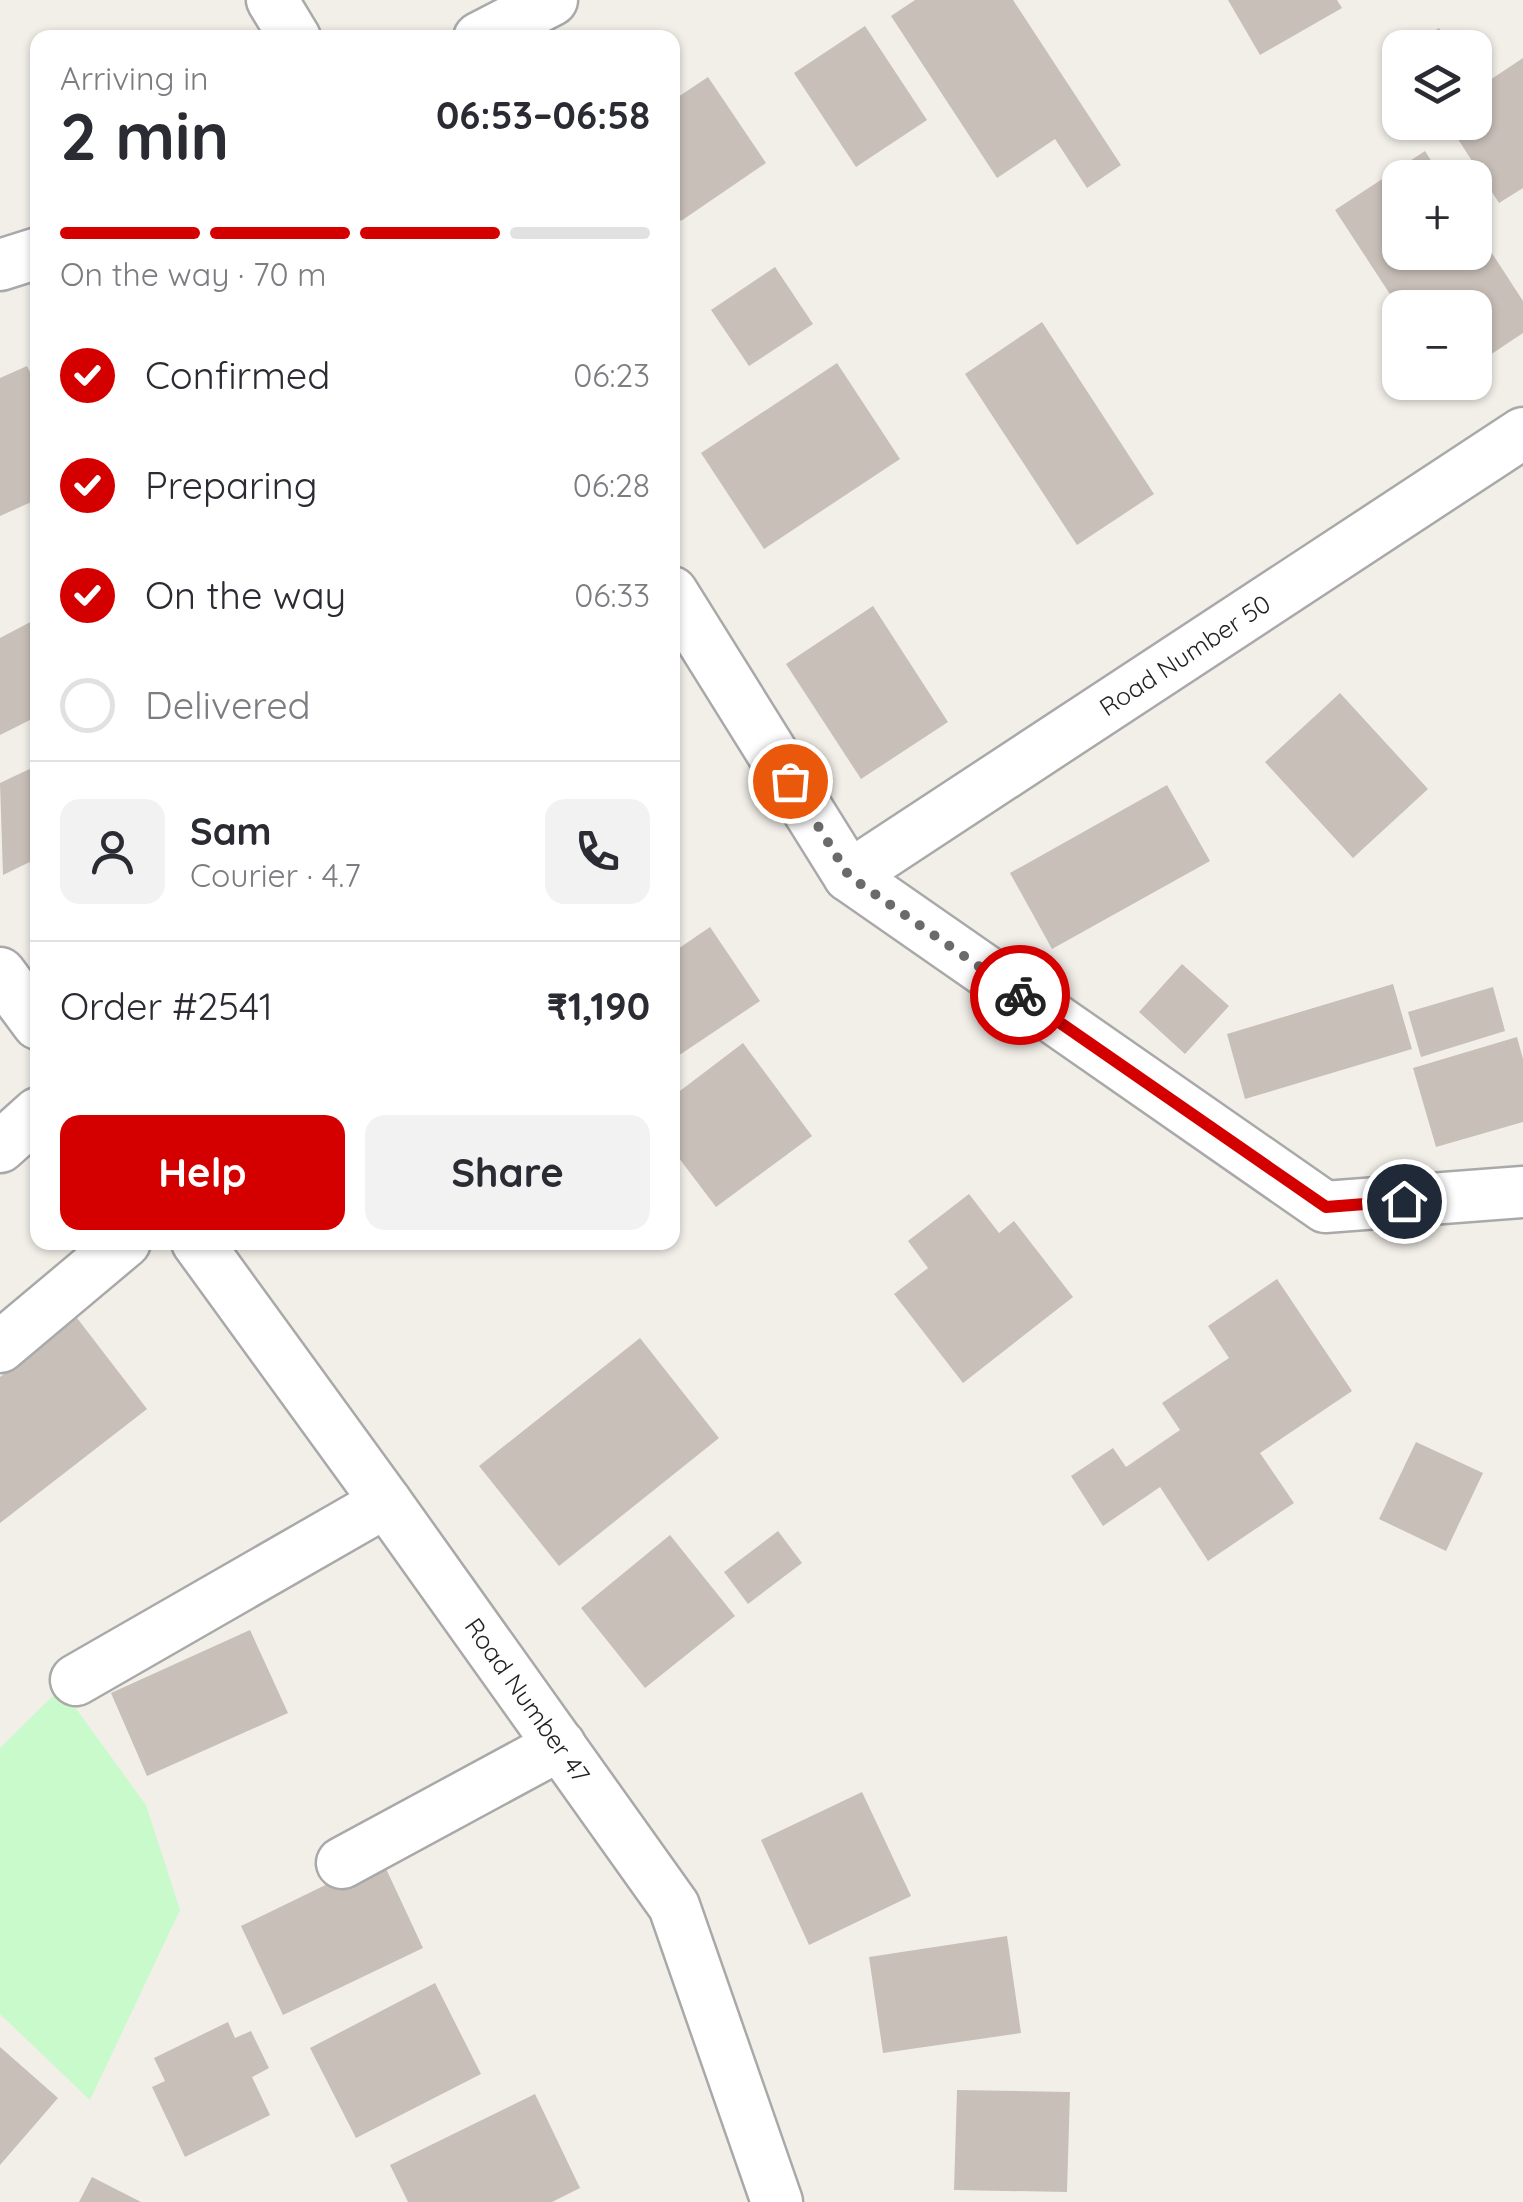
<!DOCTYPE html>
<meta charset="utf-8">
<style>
:root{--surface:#fff;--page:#f2f2f3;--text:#2b2b33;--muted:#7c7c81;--line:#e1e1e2;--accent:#d40000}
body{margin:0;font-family:Quicksand,sans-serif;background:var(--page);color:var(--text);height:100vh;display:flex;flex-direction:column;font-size:38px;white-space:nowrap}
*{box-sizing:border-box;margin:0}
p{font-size:32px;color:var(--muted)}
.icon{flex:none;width:55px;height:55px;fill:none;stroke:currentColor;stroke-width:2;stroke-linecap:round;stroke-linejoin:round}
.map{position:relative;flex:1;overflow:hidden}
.drawer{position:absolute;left:30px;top:30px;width:650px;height:1220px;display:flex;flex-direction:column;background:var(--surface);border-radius:20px;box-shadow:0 2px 8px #0004}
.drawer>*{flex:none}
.controls{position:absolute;left:1382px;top:30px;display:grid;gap:20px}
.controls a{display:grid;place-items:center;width:110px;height:110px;border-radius:20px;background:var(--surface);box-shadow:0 2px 8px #0004;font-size:50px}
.pin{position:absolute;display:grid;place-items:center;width:85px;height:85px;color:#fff;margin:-42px;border:5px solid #fff;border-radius:50%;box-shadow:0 2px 10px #0007}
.courier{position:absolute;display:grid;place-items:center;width:100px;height:100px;margin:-50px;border:8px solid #d40000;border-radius:50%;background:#fff;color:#222;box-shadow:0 2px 12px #0007}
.head em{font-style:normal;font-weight:700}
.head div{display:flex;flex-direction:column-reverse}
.head{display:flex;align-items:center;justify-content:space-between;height:170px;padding:0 30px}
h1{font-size:65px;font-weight:700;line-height:75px}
.bar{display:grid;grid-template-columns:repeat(4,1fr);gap:15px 10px;align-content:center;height:120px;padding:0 30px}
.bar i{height:12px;border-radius:8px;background:var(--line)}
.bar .on{background:var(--accent)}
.bar p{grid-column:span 4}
.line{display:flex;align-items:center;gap:25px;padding:0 30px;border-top:2px solid var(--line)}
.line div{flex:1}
.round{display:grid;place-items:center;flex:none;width:105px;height:105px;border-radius:20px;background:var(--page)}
ol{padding:0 30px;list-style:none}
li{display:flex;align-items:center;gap:30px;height:110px}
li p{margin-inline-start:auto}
li .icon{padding:10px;border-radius:50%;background:var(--accent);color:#fff;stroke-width:4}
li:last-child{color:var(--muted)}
li i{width:55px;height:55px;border:5px solid var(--line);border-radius:50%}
.primary-button{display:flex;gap:20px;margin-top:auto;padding:20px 30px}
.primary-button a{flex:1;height:115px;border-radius:20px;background:var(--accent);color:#fff;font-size:40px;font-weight:700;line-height:115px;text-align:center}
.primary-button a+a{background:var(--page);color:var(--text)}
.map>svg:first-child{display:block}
</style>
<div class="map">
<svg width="1523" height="2202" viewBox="0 0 1523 2202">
<rect width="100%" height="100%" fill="#f2efe9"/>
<path fill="#c8facc" d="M61,1688L146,1805L180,1910L90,2100L0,2014V1748Z"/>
<path fill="#c7bfb8" d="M915,0H1013L1121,165L1087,188L1055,139L997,178L891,16Z
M1228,0H1337L1342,8L1260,55Z
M865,26L927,120L856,167L794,73Z
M1439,28L1451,48H1410Z
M1523,58V188L1499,203L1447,122H1475V90Z
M708,77L766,163L681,221L672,208V101Z
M1425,151L1442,178H1400V252H1475V227L1523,301V333L1475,365V308H1399L1335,210Z
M775,267L813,324L749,366L711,310Z
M1042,322L1154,494L1077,545L965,374Z
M837,363L900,459L764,549L701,453Z
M27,366L38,388V499L0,516V378Z
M873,606L948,722L861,779L786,664Z
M38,618V716L0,735V638Z
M1340,693L1428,789L1353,858L1265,762Z
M38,765V858L3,875L0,783Z
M1167,785L1210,861L1052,949L1010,873Z
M710,927L760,1001L672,1060V953Z
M1182,964L1229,1006L1185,1054L1139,1012Z
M1393,984L1412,1049L1245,1099L1227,1034Z
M1493,987L1505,1031L1421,1057L1408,1012Z
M1517,1037L1523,1059V1122L1436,1147L1413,1068Z
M743,1043L812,1136L716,1207L672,1149V1097Z
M969,1194L999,1233L1014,1221L1073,1297L963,1383L894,1294L928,1268L908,1241Z
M1277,1279L1352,1391L1260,1453L1294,1503L1208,1561L1160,1487L1103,1526L1071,1476L1113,1448L1126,1467L1180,1430L1162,1403L1229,1358L1208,1326Z
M77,1318L147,1409L0,1523V1377Z
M640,1338L719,1438L559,1566L479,1466Z
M1416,1442L1483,1473L1446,1551L1379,1519Z
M778,1531L802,1563L748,1604L724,1572Z
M670,1535L735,1616L645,1688L581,1608Z
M250,1630L288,1713L147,1776L111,1693Z
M862,1792L911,1896L809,1945L761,1840Z
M381,1858L423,1948L283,2015L241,1926Z
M1007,1936L1021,2033L883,2053L869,1957Z
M435,1983L481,2074L356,2138L310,2048Z
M228,2022L235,2038L251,2031L269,2068L252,2077L270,2115L185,2157L152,2087L165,2081L154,2058Z
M0,2047L58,2098L0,2165Z
M957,2090L1070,2092L1067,2192L954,2190Z
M535,2094L580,2188L552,2202H408L390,2165Z
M92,2177L141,2202H79Z"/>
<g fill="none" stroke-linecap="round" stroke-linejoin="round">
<defs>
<g id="minor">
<path d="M272,0L295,38"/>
<path d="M479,38L552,0"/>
<path d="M0,265L38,253"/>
<path d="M672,592L849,876L1325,1207L1523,1192"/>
<path id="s1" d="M849,876L1523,433"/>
<path d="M0,973L38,1024"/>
<path d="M0,1147L38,1113"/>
<path id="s2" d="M197,1242L386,1502L674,1906L777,2202"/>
<path d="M0,1347L125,1242"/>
<path d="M76,1680L386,1502"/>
<path d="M342,1863L560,1745"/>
</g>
</defs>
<use href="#minor" stroke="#a9a9a9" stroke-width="55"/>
<use href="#minor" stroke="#fff" stroke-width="50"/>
</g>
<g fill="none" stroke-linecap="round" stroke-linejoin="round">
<path stroke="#6b6a68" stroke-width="10" stroke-dasharray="0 18" d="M790,781L849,876L1020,995"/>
<path stroke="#d40000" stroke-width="12" d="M1020,995L1326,1207L1404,1201"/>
</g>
<g text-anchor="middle" stroke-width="9" stroke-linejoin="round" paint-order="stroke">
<g font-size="25" fill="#222" stroke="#fff">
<text dy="9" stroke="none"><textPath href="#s1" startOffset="402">Road Number 50</textPath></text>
<text dy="9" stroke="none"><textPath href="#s2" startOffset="565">Road Number 47</textPath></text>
</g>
</g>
</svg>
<div class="controls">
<a><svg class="icon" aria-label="layers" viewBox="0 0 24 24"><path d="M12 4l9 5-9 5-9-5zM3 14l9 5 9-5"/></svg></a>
<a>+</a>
<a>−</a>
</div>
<div class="pin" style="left:790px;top:781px;background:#ea580c"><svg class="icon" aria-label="bag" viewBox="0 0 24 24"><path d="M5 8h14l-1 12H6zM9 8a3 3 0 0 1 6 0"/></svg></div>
<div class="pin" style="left:1404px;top:1201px;background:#1f2937"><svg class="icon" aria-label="home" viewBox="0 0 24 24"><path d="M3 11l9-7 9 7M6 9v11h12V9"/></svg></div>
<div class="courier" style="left:1020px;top:995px"><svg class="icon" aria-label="bike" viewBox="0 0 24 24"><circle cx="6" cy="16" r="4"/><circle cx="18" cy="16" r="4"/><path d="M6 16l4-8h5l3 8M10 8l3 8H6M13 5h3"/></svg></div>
<section class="drawer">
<div class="head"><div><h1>2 min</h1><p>Arriving in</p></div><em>06:53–06:58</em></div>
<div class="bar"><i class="on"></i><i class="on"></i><i class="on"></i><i></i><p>On the way · 70 m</p></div>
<ol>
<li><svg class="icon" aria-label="check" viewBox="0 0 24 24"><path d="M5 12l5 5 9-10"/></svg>Confirmed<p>06:23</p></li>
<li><svg class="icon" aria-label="check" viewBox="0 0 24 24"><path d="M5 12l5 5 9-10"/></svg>Preparing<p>06:28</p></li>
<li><svg class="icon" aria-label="check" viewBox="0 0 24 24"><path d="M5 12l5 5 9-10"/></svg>On the way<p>06:33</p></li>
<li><i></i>Delivered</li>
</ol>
<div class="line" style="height:180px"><a class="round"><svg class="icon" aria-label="person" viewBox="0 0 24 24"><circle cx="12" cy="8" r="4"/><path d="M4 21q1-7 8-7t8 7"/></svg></a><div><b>Sam</b><p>Courier · 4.7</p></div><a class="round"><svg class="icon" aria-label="phone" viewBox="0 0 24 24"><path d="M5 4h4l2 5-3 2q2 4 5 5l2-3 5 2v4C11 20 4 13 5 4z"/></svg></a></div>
<div class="line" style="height:130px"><div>Order #2541</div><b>₹1,190</b></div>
<div class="primary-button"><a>Help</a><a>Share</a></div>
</section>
</div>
